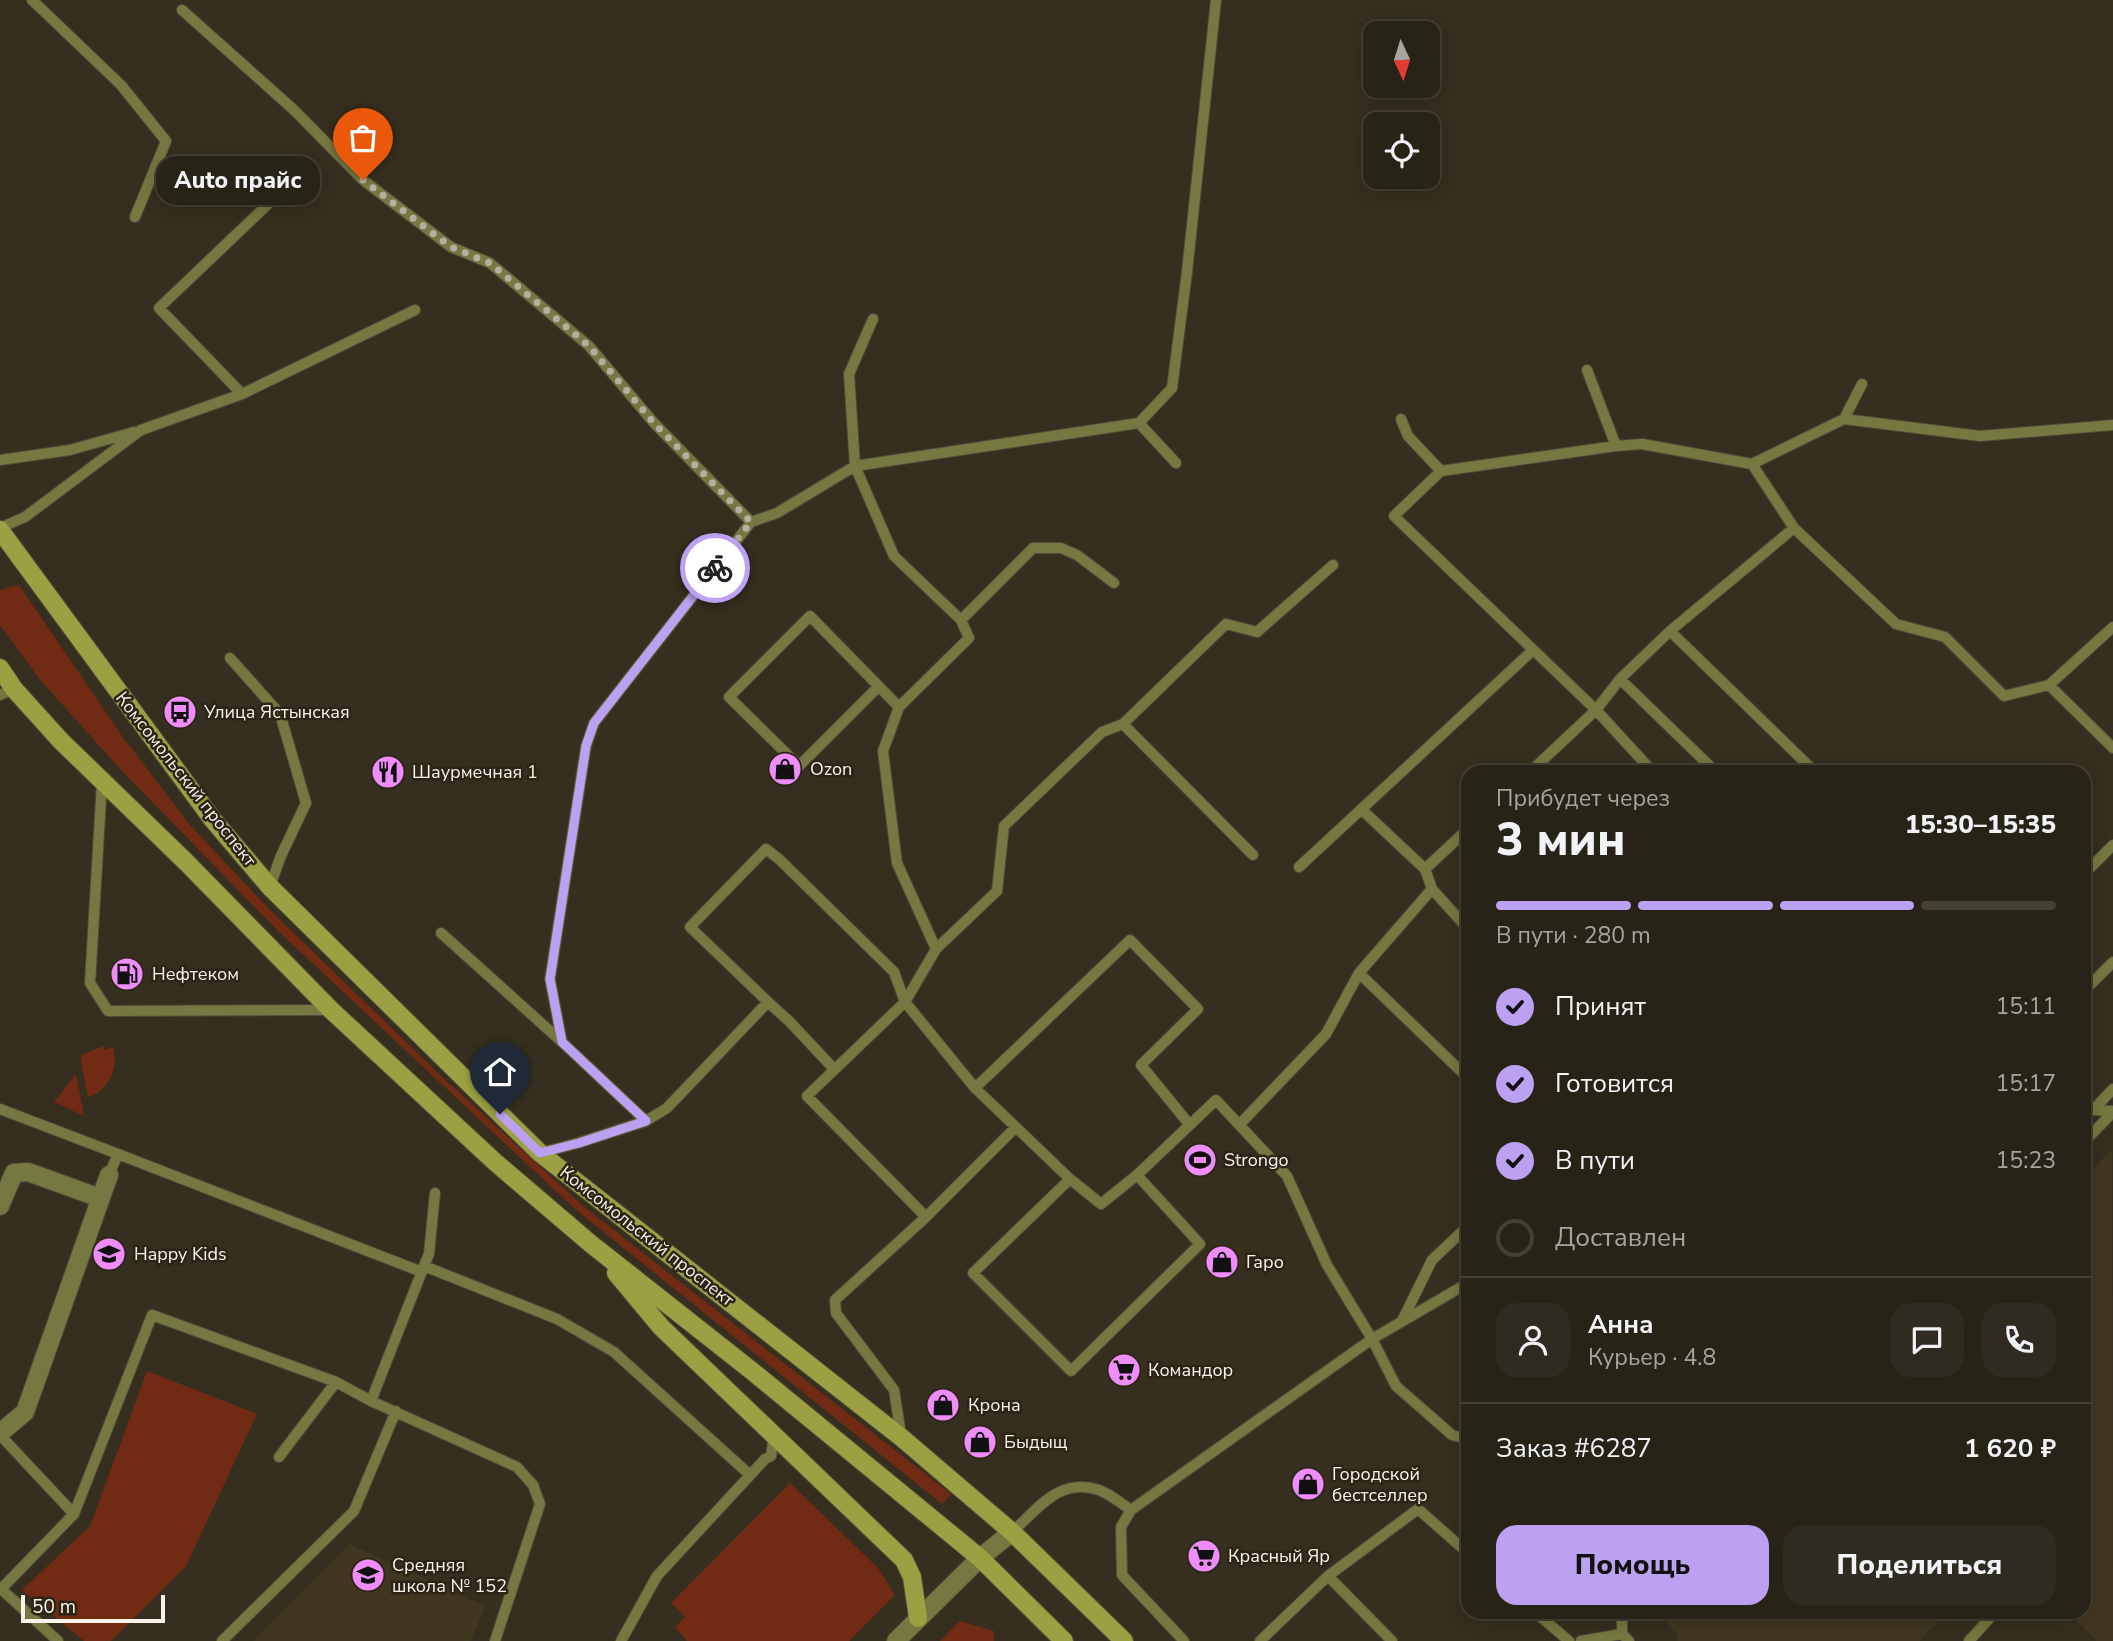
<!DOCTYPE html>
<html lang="ru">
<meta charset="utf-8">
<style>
:root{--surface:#282317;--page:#302b20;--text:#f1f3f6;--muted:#a5a4a1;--line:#444036;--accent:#bca0f2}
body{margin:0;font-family:"Nunito Sans",sans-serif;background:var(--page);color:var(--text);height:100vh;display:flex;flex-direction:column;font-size:26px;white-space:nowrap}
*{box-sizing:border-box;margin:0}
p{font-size:23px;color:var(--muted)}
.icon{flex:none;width:38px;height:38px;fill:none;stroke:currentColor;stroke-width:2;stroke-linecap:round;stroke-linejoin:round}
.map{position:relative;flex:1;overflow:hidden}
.drawer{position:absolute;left:1461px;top:765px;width:630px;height:854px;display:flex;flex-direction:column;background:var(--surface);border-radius:21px;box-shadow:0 4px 18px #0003,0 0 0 2px var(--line)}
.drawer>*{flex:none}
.needle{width:46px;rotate:176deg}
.buttons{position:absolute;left:1363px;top:21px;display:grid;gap:14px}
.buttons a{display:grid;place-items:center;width:77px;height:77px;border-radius:14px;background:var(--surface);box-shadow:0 4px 18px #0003,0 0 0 2px var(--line);font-size:35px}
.scale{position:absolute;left:21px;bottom:18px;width:144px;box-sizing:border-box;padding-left:7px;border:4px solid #f8f4ea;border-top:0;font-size:19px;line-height:24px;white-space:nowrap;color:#f8f4ea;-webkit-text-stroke:5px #2c2515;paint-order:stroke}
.pin{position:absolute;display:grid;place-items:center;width:60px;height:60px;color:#fff;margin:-72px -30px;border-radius:50% 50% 50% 0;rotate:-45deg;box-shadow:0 0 7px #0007}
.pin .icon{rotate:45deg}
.courier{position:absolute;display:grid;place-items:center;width:70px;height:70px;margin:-35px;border:5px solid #bca0f2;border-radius:50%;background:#fff;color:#222;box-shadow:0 2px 9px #0007}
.bubble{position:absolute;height:49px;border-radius:21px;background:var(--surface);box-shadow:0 4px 18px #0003,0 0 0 2px var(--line);font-size:23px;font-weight:800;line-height:49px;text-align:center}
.head em{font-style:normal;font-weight:800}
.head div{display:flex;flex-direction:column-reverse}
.head{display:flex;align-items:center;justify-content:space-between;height:119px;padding:0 35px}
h1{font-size:46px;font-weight:800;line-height:52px}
.bar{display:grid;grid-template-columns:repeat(4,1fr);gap:10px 7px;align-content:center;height:84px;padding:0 35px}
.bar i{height:9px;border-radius:5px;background:var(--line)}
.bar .on{background:var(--accent)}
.bar p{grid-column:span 4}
.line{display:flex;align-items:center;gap:18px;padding:0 35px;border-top:2px solid var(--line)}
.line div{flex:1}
.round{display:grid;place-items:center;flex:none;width:74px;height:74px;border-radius:21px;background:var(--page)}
ol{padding:0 35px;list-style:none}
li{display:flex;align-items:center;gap:21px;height:77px}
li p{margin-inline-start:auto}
li .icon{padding:7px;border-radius:50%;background:var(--accent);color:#111;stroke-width:4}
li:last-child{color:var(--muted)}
li i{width:38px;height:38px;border:4px solid var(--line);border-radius:50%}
.button{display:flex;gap:14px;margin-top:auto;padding:14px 35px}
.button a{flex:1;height:80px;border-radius:21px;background:var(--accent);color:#111;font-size:28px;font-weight:800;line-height:80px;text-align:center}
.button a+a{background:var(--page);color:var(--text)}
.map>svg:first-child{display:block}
</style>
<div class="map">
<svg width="2113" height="1641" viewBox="0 0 2113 1641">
<rect width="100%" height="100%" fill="#362f1f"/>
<path fill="#413721" d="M2112,1150L2113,1641H2097L2067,1612H2084V1178Z
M349,1544L485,1606L471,1641H254Z
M1658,1612H1947L1919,1641H1677L1678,1636Z"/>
<path fill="#712a13" d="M19,585L122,736L190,825L270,910L438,1073L582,1205L951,1494L942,1504L575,1209L278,931L122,771L41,681L0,625V590Z
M103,1046L105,1050L113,1047C119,1066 109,1092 88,1097L81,1063L82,1055Z
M76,1074L84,1116L54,1102Z
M147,1371L257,1414L186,1566L111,1641H84L22,1590L90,1526Z
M790,1483L878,1568L895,1595L849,1641H687L675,1627L685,1617L671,1603Z
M960,1621L994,1631V1641H940Z"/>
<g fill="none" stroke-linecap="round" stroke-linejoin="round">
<defs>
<path id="service" d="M32,0L121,85L166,141L135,217
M182,10L294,110L363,180L451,247L490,263L589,346L654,423L751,522
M873,319L849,374L855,466L894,556L961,620L969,638L899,707L883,751L897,863L936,949L905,1002L807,1096L926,1217
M1587,370L1616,446
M242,394L159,308L287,186
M1401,419L1408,436L1441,471
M1844,419L1980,436L2113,425
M1139,423L1172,388L1187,272L1216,0
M0,460L70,450L134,432
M1752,464L1794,528L1896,624L1945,637L2004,696L2049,685
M0,528L25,517L141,430L242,394L415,310
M961,620L1033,548H1061L1077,555L1114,583
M2113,627L2049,685L2113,748
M1670,631L1815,772
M230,658L280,714L306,803L280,858L270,887
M1620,679L1716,772
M878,687L799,766L729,697L810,616L899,707
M0,695L14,689
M1123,724L1253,855
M1530,772L1596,710L1620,679L1670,631L1794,528
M1653,772L1596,710L1394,516L1441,471L1616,446L1642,444L1752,464L1844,419L1862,384
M102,782L90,983L108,1011L331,1010
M1361,809L1425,869L1432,889L1468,929
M1299,867L1533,650
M1425,869L1468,829
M2084,874L2113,845
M441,933L561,1041
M936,949L997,891L1004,826L1102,732L1123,724L1226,624L1257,632L1333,565
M1359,973L1468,1078
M2084,991L2113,962
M768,1002L690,927L766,849L779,859L894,972L905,1002L975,1088L1070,1179L1101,1204L1137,1175L1216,1100L1287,1176L1327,1265L1372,1339L1396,1386L1452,1435L1468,1439
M975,1088L1130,940L1198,1009L1141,1065L1189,1124
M2113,1089L2093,1110L2113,1111
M0,1109L118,1154
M646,1121L562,1042L550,979L586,746L594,723L751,522L777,513L855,466L1139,423L1176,463
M1239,1125L1326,1034L1359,973L1432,889
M2084,1142L2113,1112
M540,1153L578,1143L646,1121L667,1108L768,1002L790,1022L834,1069
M109,1175L118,1154L422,1272
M1070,1179L973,1273L1071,1371L1200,1244L1137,1175
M424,1266L429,1254L435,1193
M1402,1321L1432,1260L1468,1226
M371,1401L424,1266L557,1319L614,1352L750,1475
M0,1435L74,1514
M901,1435L894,1390L836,1313L835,1300L926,1217L1016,1127
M279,1457L336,1382
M1131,1510L1121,1527L1122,1575L1184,1641
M1012,1532C1039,1508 1059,1477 1099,1490C1110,1494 1122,1504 1131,1510L1372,1339L1468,1283
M1535,1612L1569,1641
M1622,1612V1634L1629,1641
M58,1641L1,1589L74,1514L152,1315L336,1382L371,1401L517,1467L533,1485L540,1504L495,1641
M222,1641L354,1511L396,1411
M621,1641L657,1576L765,1459L771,1456L774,1436
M1260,1641L1328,1576
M1392,1641L1328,1576L1418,1509L1468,1553
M1581,1641L1622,1634
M1969,1641L1995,1612"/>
<path id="minor" d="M0,1206L14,1173L28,1172L100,1198
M0,1433L25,1412L109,1175"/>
<path id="tertiary" d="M896,1641L980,1558L1012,1532"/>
<path id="secondary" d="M0,530L213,820L270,887L481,1095L540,1153L902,1438L1012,1532L1124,1641
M0,668L14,689L61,741L186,862L331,1010L495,1162L591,1244L752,1371L980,1558L1064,1641
M616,1273L661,1327L904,1560L912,1577L918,1618"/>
</defs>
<use href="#service" stroke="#514b3b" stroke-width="12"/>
<use href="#minor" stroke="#514b3b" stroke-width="20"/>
<use href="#tertiary" stroke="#514b3b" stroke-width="20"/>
<use href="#secondary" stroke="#514b3b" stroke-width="20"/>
<use href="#service" stroke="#757840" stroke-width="10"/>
<use href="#minor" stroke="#757840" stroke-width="18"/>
<use href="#tertiary" stroke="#757840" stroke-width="18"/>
<use href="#secondary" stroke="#9ca043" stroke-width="18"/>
</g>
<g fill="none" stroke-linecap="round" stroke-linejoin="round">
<path stroke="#b4afa3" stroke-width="7" stroke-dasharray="0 12.6" d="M363,180L451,247L490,263L589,346L654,423L751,522L715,568"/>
<path stroke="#bca0f2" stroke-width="9" d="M500,1114L540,1153L579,1143L646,1121L562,1042L550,979L586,746L594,723L715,568"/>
</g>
<defs>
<symbol id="bus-disc" viewBox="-11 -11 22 22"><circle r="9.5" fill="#ee8cf8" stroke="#2c2515"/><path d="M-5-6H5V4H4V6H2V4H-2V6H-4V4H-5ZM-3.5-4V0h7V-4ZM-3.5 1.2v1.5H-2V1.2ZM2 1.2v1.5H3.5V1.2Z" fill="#111"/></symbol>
<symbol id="shop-disc" viewBox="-11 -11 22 22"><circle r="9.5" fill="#ee8cf8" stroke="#2c2515"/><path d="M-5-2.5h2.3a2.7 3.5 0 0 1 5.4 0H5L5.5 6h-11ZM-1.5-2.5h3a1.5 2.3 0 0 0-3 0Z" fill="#111"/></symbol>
<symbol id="restaurant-disc" viewBox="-11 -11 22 22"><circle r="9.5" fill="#ee8cf8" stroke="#2c2515"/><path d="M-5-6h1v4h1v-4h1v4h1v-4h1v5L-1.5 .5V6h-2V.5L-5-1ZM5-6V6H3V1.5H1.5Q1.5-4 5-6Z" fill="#111"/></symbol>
<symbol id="fuel-disc" viewBox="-11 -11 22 22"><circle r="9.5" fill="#ee8cf8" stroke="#2c2515"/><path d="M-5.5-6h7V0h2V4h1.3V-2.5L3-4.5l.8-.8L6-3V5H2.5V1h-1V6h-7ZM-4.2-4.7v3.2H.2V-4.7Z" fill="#111"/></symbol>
<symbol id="stadium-disc" viewBox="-11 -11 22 22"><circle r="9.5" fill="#ee8cf8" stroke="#2c2515"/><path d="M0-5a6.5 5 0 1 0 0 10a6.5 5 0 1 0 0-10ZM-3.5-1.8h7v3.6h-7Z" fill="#111"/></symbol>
<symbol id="school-disc" viewBox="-11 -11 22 22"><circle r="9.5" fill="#ee8cf8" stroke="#2c2515"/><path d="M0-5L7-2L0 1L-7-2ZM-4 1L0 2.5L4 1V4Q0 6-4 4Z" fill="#111"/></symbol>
<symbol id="supermarket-disc" viewBox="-11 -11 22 22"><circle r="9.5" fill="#ee8cf8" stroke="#2c2515"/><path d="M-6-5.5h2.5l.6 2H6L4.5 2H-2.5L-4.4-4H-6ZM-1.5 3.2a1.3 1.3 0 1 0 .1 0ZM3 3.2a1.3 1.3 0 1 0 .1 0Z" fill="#111"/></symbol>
</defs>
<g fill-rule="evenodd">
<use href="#bus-disc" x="161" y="693" width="38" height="38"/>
<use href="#shop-disc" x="766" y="750" width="38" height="38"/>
<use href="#restaurant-disc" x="369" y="753" width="38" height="38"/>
<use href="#fuel-disc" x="108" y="955" width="38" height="38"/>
<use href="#stadium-disc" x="1181" y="1141" width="38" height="38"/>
<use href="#school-disc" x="90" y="1235" width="38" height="38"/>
<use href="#shop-disc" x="1203" y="1243" width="38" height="38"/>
<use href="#supermarket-disc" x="1105" y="1351" width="38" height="38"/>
<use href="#shop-disc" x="924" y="1386" width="38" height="38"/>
<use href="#shop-disc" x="961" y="1423" width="38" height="38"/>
<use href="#shop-disc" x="1289" y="1465" width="38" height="38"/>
<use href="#supermarket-disc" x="1185" y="1537" width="38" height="38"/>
<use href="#school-disc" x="349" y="1556" width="38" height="38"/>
</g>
<g text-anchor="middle" stroke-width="5" stroke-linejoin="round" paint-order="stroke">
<g font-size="18" fill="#f8f4ea" stroke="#2c2515" text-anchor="start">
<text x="204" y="718">Улица Ястынская</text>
<text x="810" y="775">Ozon</text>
<text x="412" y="778">Шаурмечная 1</text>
<text x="152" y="980">Нефтеком</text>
<text x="1224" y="1166">Strongo</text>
<text x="134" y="1260">Happy Kids</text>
<text x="1246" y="1268">Гаро</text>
<text x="1148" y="1376">Командор</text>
<text x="968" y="1411">Крона</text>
<text x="1004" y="1448">Быдыщ</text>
<text x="1332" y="1480">Городской<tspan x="1332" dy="21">бестселлер</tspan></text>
<text x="1228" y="1562">Красный Яр</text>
<text x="392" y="1571">Средняя<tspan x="392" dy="21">школа № 152</tspan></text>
</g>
<g font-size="18" fill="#f8f4ea" stroke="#2c2515">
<text transform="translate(186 779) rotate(52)" y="6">Комсомольский проспект</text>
<text transform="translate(647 1236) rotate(38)" y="6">Комсомольский проспект</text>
</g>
</g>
</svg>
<div class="buttons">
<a><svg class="needle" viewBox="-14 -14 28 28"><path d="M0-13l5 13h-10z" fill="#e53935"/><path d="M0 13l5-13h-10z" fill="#a5a4a1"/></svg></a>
<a><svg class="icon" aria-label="locate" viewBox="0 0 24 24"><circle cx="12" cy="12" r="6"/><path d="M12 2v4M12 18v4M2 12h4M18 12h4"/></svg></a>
</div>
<div class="scale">50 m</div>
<div class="pin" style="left:363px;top:180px;background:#ea580c"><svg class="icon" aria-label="bag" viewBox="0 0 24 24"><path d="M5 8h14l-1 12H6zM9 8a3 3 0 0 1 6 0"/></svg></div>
<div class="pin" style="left:500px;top:1114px;background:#1f2937"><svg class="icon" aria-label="home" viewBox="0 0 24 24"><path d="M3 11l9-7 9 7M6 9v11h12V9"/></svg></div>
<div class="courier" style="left:715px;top:568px"><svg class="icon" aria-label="bike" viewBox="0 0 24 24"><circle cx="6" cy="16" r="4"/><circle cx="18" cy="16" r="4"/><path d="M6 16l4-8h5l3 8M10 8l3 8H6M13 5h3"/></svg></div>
<div class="bubble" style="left:156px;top:156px;width:164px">Auto прайс</div>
<section class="drawer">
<div class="head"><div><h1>3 мин</h1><p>Прибудет через</p></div><em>15:30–15:35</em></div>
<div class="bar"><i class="on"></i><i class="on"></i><i class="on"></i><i></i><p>В пути · 280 m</p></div>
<ol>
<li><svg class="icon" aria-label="check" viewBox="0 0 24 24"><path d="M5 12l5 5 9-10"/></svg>Принят<p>15:11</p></li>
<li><svg class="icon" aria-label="check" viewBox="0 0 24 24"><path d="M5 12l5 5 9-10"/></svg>Готовится<p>15:17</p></li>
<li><svg class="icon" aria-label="check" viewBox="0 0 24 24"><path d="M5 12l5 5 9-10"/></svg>В пути<p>15:23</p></li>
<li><i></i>Доставлен</li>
</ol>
<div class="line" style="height:126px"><a class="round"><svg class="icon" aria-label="person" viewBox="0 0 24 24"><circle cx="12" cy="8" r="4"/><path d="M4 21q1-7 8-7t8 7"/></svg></a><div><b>Анна</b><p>Курьер · 4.8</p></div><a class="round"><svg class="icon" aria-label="chat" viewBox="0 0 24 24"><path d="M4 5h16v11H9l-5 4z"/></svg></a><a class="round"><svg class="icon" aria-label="phone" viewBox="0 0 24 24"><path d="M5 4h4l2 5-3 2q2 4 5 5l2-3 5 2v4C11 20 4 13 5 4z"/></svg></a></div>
<div class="line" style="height:91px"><div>Заказ #6287</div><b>1 620 ₽</b></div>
<div class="button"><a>Помощь</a><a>Поделиться</a></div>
</section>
</div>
